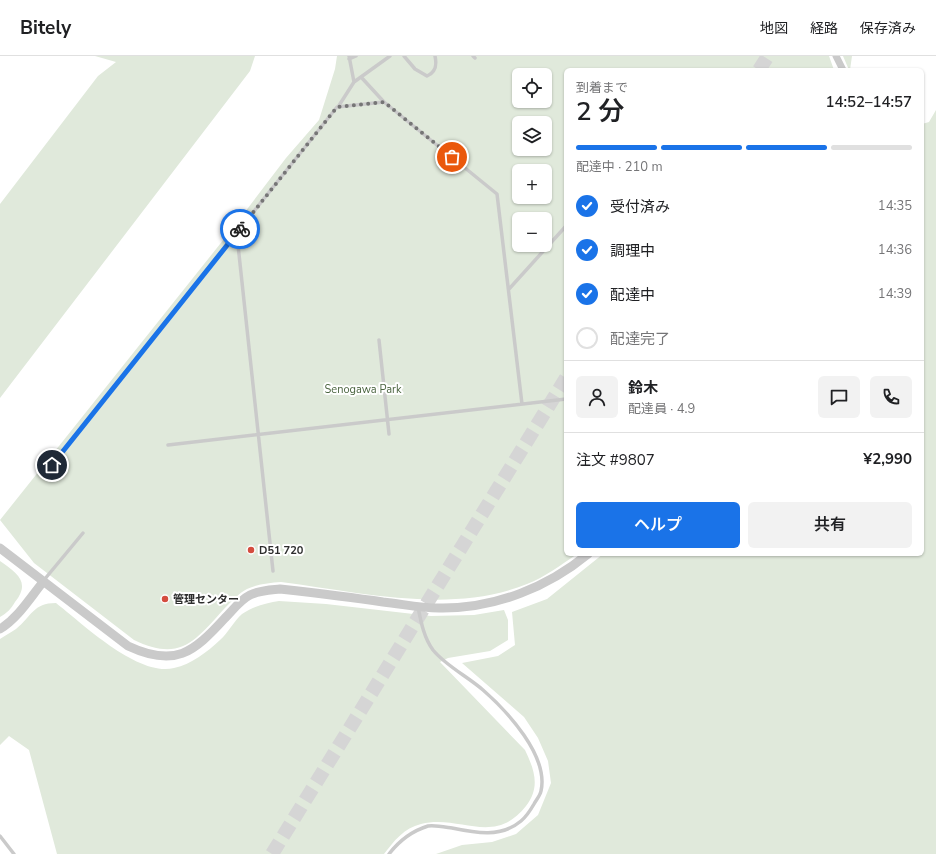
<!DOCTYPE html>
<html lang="ja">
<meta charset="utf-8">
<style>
:root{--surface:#fff;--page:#f2f2f2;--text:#202124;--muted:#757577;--line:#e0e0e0;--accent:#1a73e8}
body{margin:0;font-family:"Nunito Sans","Noto Sans JP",sans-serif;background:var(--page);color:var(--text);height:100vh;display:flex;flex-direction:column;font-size:15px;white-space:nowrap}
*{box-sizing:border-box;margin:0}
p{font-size:13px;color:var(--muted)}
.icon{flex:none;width:22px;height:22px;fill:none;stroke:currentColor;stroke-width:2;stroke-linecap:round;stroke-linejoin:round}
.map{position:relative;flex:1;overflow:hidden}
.side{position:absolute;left:564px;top:12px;width:360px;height:488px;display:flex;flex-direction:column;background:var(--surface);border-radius:6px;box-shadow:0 1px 3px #0004}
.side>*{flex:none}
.controls{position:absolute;left:512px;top:12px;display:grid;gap:8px}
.controls a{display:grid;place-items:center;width:40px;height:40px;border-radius:6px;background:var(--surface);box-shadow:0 1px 3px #0004;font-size:20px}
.pin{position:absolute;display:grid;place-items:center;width:34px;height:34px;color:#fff;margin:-17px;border:2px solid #fff;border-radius:50%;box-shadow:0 1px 4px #0007}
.courier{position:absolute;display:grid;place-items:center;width:40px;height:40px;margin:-20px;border:3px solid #1a73e8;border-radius:50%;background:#fff;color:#222;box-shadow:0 1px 5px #0007}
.headline em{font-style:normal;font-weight:600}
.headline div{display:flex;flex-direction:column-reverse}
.headline{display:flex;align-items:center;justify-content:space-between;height:68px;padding:0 12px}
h1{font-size:26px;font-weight:600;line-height:30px}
.bar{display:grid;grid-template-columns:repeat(4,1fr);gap:6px 4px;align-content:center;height:48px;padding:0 12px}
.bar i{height:5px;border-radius:3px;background:var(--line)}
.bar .selected{background:var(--accent)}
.bar p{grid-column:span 4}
.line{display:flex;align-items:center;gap:10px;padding:0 12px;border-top:1px solid var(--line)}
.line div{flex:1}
.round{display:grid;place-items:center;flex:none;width:42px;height:42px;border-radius:6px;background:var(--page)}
ol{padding:0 12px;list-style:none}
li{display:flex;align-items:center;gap:12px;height:44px}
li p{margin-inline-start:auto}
li .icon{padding:4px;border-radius:50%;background:var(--accent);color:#fff;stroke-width:4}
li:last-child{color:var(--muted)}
li i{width:22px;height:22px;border:2px solid var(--line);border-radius:50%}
.primary-button{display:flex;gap:8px;margin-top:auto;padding:8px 12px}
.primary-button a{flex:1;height:46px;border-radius:6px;background:var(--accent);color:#fff;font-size:16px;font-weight:600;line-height:46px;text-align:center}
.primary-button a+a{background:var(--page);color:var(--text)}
header{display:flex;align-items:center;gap:24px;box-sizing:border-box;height:56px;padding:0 20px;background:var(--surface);border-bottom:1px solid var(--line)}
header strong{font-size:19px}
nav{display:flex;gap:22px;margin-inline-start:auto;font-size:14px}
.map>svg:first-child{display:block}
</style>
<header>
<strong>Bitely</strong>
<nav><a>地図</a><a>経路</a><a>保存済み</a></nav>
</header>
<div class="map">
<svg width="936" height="798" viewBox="0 0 936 798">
<rect width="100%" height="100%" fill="#fff"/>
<path fill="#e0e9db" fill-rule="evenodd" d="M95,0H255L250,15L0,342V148L98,20L116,6Z
M337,0H829L834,14H566V498H577C561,509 545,521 527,528C451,559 360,536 281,526C269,527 258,528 247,533C239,537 231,546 224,553C194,586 180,606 134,584L34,507L0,464L232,173L286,102L319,64L335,13ZM519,19H545V45H519ZM519,67H545V93H519ZM519,115H545V141H519ZM519,163H545V189H519Z
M843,0H852L850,14H849Z
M936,54V798H436L462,789L492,786L516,778L538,759L551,727L548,705L538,682L524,661L462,607L498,600L515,589L512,556L547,543L603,498H922V68L929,66Z
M0,505C17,517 31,526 15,546C11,553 7,557 0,561Z
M279,545L326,548L431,560L474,559L504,554L508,564V584L490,595L448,602L440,606L525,694C534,713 541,731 526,750C494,791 460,758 421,768C404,772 394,785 384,798H57L29,694L9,680L0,689V583C5,580 11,576 16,573C32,560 33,547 56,547C83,568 138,621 174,612C192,608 207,596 220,584C228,577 234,565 242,558C253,550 267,547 279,545Z"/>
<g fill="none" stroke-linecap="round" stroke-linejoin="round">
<path stroke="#d5d5d5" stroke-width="14" stroke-dasharray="14 7" stroke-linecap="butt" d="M759,14L768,0
M272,798L566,322"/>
<path stroke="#cacaca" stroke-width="3.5" d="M404,0L415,13L427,20C436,16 437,9 435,0
M473,0L475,2
M349,3L356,0
M361,21L384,46
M354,26L390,0
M338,51L354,26L349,0
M233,183L238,189L273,515
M509,233L566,170
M379,284L389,378
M168,389L566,343
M43,420L337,51L384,46L497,138L522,348
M44,524L83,477
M0,780L14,798
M389,798C399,785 412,775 428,770C435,769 445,771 452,772C476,777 501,782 521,765C527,760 530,755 534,748C536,744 540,740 541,735C549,700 507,655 483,634C467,620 446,610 433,594C424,582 421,566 418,551"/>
<path stroke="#cacaca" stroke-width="7" d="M836,0L843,14"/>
<path stroke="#cacaca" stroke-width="9" d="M0,492L128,590C175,612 193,597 225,562C233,554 240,544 250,539C260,534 270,534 280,533C315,537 349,541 383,546C403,548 423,553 443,552C496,552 548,531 588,498
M0,573C18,562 30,542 43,526"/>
</g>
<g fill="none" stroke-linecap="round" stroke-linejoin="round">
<path stroke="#767676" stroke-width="4" stroke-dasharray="0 7.2" d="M240,173L337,51L384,46L452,101"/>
<path stroke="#1a73e8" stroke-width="5" d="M52,409L240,173"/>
</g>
<g fill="#d44c3e" stroke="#fff" stroke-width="1.5">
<circle cx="251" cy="494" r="4"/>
<circle cx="165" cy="543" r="4"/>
</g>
<g text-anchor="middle" stroke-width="4" stroke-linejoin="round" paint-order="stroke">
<g font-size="11" fill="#4a643f" stroke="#fff">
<text x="363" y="337">Senogawa Park</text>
</g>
<g font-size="11" font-weight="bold" fill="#2d2d2d" stroke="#fff" text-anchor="start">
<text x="259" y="498">D51 720</text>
<text x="173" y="547">管理センター</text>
</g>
</g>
</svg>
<div class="controls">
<a><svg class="icon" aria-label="locate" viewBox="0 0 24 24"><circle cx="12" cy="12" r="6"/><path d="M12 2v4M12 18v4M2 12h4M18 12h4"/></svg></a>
<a><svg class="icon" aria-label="layers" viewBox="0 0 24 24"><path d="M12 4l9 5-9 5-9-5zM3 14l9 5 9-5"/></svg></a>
<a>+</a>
<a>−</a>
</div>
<div class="pin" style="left:452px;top:101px;background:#ea580c"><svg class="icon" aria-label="bag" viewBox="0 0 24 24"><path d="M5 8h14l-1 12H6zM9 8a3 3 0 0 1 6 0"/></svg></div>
<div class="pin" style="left:52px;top:409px;background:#1f2937"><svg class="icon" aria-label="home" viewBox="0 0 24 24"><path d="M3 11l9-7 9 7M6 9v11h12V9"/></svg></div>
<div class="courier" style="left:240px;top:173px"><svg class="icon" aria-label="bike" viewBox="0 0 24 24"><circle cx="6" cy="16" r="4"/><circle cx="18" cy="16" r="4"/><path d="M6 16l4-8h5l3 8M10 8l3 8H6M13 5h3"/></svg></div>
<section class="side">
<div class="headline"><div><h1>2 分</h1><p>到着まで</p></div><em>14:52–14:57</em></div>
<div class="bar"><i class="selected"></i><i class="selected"></i><i class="selected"></i><i></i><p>配達中 · 210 m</p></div>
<ol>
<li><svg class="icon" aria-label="check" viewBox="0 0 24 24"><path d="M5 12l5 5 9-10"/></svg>受付済み<p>14:35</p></li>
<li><svg class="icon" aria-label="check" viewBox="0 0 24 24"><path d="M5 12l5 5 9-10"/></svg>調理中<p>14:36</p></li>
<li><svg class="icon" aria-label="check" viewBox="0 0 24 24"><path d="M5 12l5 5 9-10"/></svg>配達中<p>14:39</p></li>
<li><i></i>配達完了</li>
</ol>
<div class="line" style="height:72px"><a class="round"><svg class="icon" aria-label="person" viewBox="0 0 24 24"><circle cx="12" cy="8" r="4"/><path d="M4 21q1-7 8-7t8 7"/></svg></a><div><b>鈴木</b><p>配達員 · 4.9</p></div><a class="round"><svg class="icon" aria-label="chat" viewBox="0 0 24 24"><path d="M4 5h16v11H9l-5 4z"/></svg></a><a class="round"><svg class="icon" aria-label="phone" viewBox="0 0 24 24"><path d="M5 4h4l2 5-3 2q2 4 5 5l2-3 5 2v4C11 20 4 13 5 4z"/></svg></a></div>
<div class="line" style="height:52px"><div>注文 #9807</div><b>¥2,990</b></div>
<div class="primary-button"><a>ヘルプ</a><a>共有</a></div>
</section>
</div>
